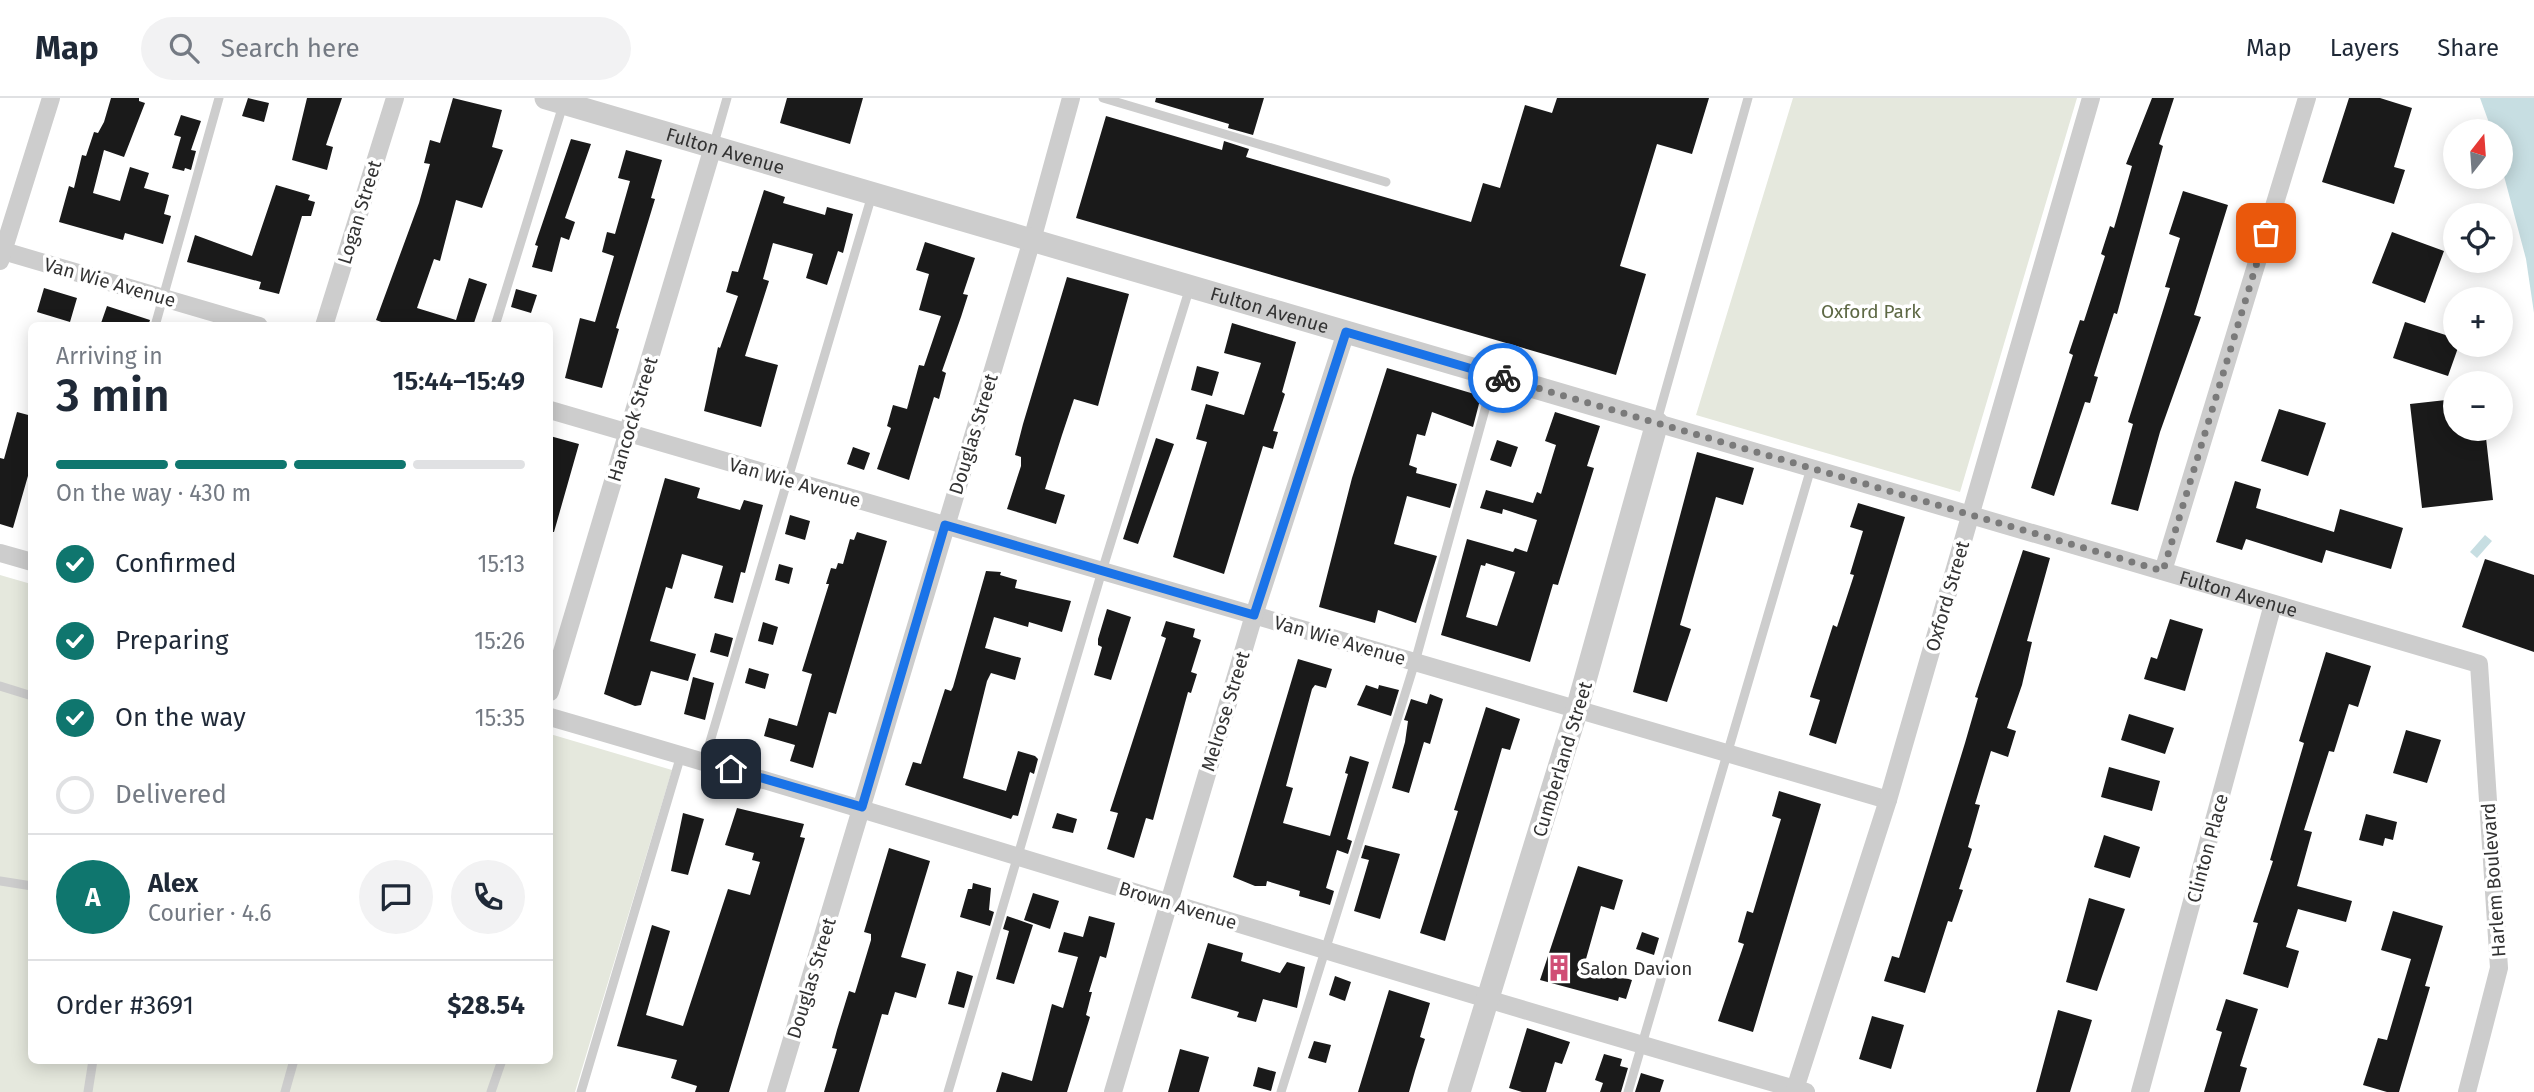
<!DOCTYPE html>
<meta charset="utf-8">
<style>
:root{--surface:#fff;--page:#f2f2f3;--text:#1f2937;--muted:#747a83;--line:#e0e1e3;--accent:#0f766e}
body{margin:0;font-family:"Fira Sans",sans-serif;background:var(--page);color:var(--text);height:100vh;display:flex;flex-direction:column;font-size:26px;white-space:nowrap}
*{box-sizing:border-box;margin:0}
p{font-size:23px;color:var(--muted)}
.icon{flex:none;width:38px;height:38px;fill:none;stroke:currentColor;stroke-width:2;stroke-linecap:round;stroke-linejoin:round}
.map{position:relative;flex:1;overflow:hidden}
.drawer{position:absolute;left:28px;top:224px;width:525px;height:742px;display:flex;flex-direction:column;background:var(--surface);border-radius:10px;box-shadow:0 4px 18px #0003}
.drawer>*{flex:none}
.needle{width:46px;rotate:17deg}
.fabs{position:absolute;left:2443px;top:21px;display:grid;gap:14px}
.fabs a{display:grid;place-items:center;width:70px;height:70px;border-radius:50%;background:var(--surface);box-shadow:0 4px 18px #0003;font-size:35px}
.pin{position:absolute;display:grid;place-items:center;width:60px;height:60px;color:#fff;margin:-30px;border-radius:14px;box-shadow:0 4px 10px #0006}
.courier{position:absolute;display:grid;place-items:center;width:70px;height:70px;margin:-35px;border:5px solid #1a73e8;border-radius:50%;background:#fff;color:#222;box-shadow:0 2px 9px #0007}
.headline em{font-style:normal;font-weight:600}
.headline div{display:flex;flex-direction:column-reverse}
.headline{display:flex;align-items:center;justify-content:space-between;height:119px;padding:0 28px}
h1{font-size:46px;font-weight:600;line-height:52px}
.bar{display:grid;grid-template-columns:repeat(4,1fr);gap:10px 7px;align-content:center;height:84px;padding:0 28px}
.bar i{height:9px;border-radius:5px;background:var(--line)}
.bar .selected{background:var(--accent)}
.bar p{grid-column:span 4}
.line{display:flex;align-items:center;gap:18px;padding:0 28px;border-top:2px solid var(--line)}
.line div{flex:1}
.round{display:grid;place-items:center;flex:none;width:74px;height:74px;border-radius:37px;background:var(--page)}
ol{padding:0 28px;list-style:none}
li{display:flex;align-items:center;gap:21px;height:77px}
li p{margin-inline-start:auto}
li .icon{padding:7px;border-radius:50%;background:var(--accent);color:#fff;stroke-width:4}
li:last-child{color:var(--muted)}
li i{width:38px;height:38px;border:4px solid var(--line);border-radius:50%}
header{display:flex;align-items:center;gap:42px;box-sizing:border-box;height:98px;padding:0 35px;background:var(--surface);border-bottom:2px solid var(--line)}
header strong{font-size:33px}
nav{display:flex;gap:38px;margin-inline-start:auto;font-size:24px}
.search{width:490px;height:63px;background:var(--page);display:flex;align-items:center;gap:18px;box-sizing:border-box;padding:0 24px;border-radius:38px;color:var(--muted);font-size:26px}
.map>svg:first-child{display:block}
</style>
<header>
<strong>Map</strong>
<div class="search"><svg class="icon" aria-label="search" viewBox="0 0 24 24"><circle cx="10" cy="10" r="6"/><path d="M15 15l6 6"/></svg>Search here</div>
<nav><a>Map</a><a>Layers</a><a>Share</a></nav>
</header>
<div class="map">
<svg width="2534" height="994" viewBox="0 0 2534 994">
<rect width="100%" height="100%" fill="#fff"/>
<path fill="#e5e8dd" d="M1793,0H2077L1960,394L1696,317Z
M0,477L31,486L32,962H550V636L672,672L575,994H0Z"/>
<path fill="#c7dee2" d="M2480,0H2534V215L2526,161L2504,78L2501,33H2492Z
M2485,437L2492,443L2477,460L2470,454Z"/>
<path fill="#1a1a1a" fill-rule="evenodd" d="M111,0H139V3L145,5L124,59L104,52L93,95L120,103L130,69L149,75L144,90L169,97L164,116L171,118L163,146L125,135L123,142L59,124L69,88L74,90L82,57L86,58L94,34L98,35L104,24Z
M248,0L269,5L264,24L242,18Z
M307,0H342L326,47L333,49L327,72L292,62Z
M453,0L502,12L492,49L503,52L482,110L456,102L440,163L434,161L417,210L456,222L469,180L487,186L473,228H392L376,222L419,105L430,66L424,65L430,42L440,45Z
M787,0H863L850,46L780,25Z
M1156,0H1264L1253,37L1228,30L1229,26L1155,4Z
M1557,0H1709L1692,56L1657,46L1620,168L1646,176L1616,277L1076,120L1106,18L1222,52L1224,43L1249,51L1246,59L1471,124L1483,85L1500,90L1525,7L1552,15Z
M2152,0H2174L2159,46L2163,48L2117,216L2114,215L2094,278L2098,279L2090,305L2085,304L2054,398L2031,390L2073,257L2069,255L2080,222L2084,223L2105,158L2101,156L2110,128L2114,130L2132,68L2126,66Z
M2349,0H2380L2412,10L2394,69L2405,72L2394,106L2322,84Z
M181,17L201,23L191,52L196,53L191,72L185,70L184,73L172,70L181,39L174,37Z
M571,41L591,46L565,120L575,124L569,142L561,139L552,174L532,169L538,148L535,147Z
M626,52L662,62L651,100L655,101L616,230L619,231L602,290L565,280L580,220L595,224L614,158L602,154L607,134L615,136L630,83L618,80Z
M276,87L310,97L308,102L315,104L311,118H302L279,196L259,191L261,184L187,164L195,137L252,158Z
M764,92L785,99L783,105L825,117L827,109L853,116L843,155L838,153L827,187L806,180L813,156L773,145L763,181L769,183L745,258L778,267L761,329L704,313L718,249L720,250L738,198L726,194L732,173L738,174Z
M2183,93L2228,107L2194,217L2201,219L2160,334L2138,413L2111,406L2133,326L2128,324L2170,190L2165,189L2180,140L2169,136Z
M2392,134L2444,153L2425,205L2372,185Z
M925,144L975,160L963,196L968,197L961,219L942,273L946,275L939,301L934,299L909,382L877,371L891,330L887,328L893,307L907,311L919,267L924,268L941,218L919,212L929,176L916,172Z
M1067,179L1129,196L1098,308L1074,301L1062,337L1045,391L1065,397L1056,426L1007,411L1021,368V359L1015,357L1023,326Z
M44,190L77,200L70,224L37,214Z
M516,191L537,197L531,215L511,209Z
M107,208L150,222L148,228H100Z
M2405,224L2455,240V247H2459L2448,278L2393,260Z
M1232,225L1296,244L1282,294L1285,296L1273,333L1278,334L1273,351L1263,348L1224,476L1173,459L1207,344L1196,341L1206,306L1244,317L1261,265L1224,255Z
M1197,268L1219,274L1212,298L1191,292Z
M1387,270L1481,298L1473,329L1432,314L1425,338L1417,336L1409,367L1417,370L1416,375L1457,386L1450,410L1407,398L1394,446L1437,458L1416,525L1378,512L1375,525L1319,509L1352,380Z
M2455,301V331H2485L2493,402L2422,410L2410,306Z
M2279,311L2326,325L2308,378L2261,363Z
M17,314L32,318V364L13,430L0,426V360L4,361Z
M1555,314L1600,328L1587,368L1594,370L1558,487L1553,486L1530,564L1441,537L1467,441L1513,454L1515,450L1527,454L1537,422L1503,411L1502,416L1480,410L1486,392L1533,405L1537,394L1541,396L1556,347L1545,343ZM1486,465L1515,474L1497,528L1466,519L1481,467L1485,468Z
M550,338L579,346L554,434H550Z
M1156,340L1174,346L1138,446L1123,441Z
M1497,342L1518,349L1511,369L1490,362Z
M853,349L870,355L864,372L847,366Z
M1697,354L1754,370L1743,407L1716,399L1680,527L1691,531L1667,604L1633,594Z
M665,380L700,390L697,400L740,412L744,402L763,407L745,475L741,474L733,505L714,500L723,468L682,456L672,491L666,489L650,543L696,556L688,583L651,573L641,607L635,608L604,596Z
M2235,383L2261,391L2256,410L2334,434L2340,411L2403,430L2391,471L2326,452L2322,465L2246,441L2242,452L2216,444Z
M1858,405L1905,419L1836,646L1809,637L1820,602L1810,599L1833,527L1837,529L1854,477L1850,476L1863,433L1850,429Z
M790,417L810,423L805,442L785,436Z
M857,434L887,443L836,616L829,614L813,670L790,663L795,647L764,638L769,620L797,628L812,576L802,573L829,486H826L831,470L836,471L838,465L843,466L850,441L854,442Z
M2023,452L2050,460L2027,543L2032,544L2022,587L2007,630L2016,633L2008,659L1991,653L1975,706L1980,707L1968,749L1972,751L1959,791L1963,792L1952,824L1948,823L1925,895L1884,883L1892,858L1899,860L1965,645L1978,600L1975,599Z
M2485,461L2534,477V554L2462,529Z
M779,466L793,470L789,486L775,482Z
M986,473L1001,474L1000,477L1017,482L1015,490L1071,503L1062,534L1029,524L1028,529L994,519L985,550L1021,560L1015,582L991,575L987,583L963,680L1006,693L1018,653L1035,658L1038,661L1034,676L1030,674L1018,718L1013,717L1011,721L905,687L913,664L921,666L945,591L951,593L953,589Z
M1107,511L1131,519L1111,582L1094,577L1102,549L1098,547V541Z
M2170,521L2203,531L2185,593L2144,581L2151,559L2157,561Z
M1166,523L1195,531L1193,539L1201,542L1191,574L1197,576L1191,595L1188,594L1153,722L1146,720L1134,760L1107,751L1118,715L1110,713L1166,540L1161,538Z
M763,524L778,529L773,547L758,543Z
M715,535L733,540L728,559L710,554Z
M2326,554L2371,568L2358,609L2349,606L2334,654L2329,653L2304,732L2312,734L2297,788L2352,803L2346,824L2298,811L2286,849L2299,853L2288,890L2243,876L2258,825L2253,824L2273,763L2270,762L2304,645L2299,643Z
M1298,561L1332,571L1326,590L1315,587L1312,591L1286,688L1293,690L1283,725L1330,738L1348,676L1345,675L1350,658L1369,664L1347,741L1352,743L1348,756L1337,752L1326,790L1334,793L1330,807L1299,798L1300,793L1267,783L1266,788H1255L1233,779Z
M749,570L769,576L765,591L745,585Z
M693,579L714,585L705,622L684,616Z
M1366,587L1378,591L1379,587L1399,592L1391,618L1357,607Z
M1430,596L1443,601L1430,646L1424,644L1409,695L1392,690L1405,644L1408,623L1404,622L1411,601L1427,606Z
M1486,609L1520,621L1510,652L1502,650L1445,843L1420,835L1458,713L1454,712Z
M2129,616L2174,630L2165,656L2121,642Z
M2406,632L2441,642L2427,685L2393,675Z
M2109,669L2160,683L2152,713L2101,699Z
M1779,693L1821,706L1753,934L1718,923L1744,846L1738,844L1747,813L1753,815L1781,721L1772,718Z
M737,710L804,726L800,739L805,740L729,994H695L697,988L671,980L677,962L617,948L652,827L670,833L646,917L683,928L728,791L750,797L760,764L752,762L754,755L725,747Z
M683,715L704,721L688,777L671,773Z
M1057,715L1077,721L1073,735L1052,730Z
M2366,716L2397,724L2393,742L2385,740L2383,748L2359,742Z
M2104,737L2140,749L2130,780L2094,769Z
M1365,747L1400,756L1380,821L1354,813L1369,762L1361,760Z
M889,750L930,763L901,859L926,866L916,900L895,894L888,917L882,916L859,994H824L837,951L832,950L837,932L849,893L855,895L871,842V836L864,834Z
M1578,768L1623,782L1614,812L1601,808L1584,868L1632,882L1626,901L1619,899L1618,903L1540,882Z
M973,785L991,790L989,812L994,814L990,828L960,819L968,791H972Z
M1033,795L1059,803L1050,831L1024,822Z
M2089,800L2125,811L2097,893L2066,884Z
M2393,813L2443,828L2425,888L2430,889L2399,994H2387L2363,987L2378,940L2387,942L2411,861L2381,852Z
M1007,818L1033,827L1014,886L996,881L1009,833L1003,831Z
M1089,818L1115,825L1106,860L1100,858L1089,894H1092L1086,917L1090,919L1067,994H996L1002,974L1032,983L1052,906L1063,910L1078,859L1058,854L1064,834L1083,839Z
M1642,834L1659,840L1654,857L1636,851Z
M1208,845L1243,855L1241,863L1280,875L1287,864L1305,869L1297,910L1263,901L1256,924L1237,919L1239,914L1191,900Z
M957,873L973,878L964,910L948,906Z
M1335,878L1351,884L1345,903L1329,897Z
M1389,892L1430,905L1420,939L1425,941L1415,973L1409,994H1358Z
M2226,901L2258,911L2240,968L2247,970L2240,994H2204L2222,934L2216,932Z
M2058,912L2092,922L2070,994H2036Z
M1872,918L1904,927L1891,971L1859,961Z
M1527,930L1570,944L1562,966L1555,964L1546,994H1522L1509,990Z
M1314,943L1331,947L1326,965L1308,960Z
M1180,951L1209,959L1199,994H1168Z
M1604,956L1622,961L1620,968L1628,970L1621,994H1600L1603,985L1595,982Z
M1258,969L1276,974L1271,993L1253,988Z
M1641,975L1664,982L1660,994H1635Z"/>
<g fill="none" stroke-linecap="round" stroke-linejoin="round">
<path stroke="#cdcdcd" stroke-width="9" d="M1103,0L1386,84
M713,49L727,0
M155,228L219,0
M495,228L563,7
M1657,323L1748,0
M0,588L32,598
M704,664L872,97
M0,783L32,788
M88,994L93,962
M285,994L294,962
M491,994L502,962
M581,994L681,657
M948,994L1102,473L1190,189
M1281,994L1415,564L1494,279
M1628,994L1811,370"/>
<g stroke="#cdcdcd" stroke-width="18">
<path d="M0,152L259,228"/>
<path d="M0,163L51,0"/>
<path d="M324,228L395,0"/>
<path d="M550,312L1888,702"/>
<path id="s1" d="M1657,325L2479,566L2499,870L2467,994"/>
<path d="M0,455L32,464"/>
<path d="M2163,473L2307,0"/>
<path d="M550,594L713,49"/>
<path d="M550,619C969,740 1386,875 1806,994"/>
<path d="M776,994L1032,142L1071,0"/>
<path d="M1113,994L1254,517L1346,234"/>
<path d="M1794,994L1888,702L2091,0"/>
<path d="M2140,994L2273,506"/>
</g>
<path stroke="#cdcdcd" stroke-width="23" id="s2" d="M546,0L1657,325L1577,611L1459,994"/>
</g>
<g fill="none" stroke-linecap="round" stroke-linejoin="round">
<path stroke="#7a7a7a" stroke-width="7" stroke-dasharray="0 12.6" d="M1503,280L2163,473L2266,135"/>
<path stroke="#1a73e8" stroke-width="9" d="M731,671L862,709L945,427L1254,517L1346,234L1503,280"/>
</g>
<defs>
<symbol id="building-bare" viewBox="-9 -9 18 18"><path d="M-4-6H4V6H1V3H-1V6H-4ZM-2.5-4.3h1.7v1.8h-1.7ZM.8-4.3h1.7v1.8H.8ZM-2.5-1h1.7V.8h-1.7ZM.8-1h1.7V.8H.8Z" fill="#d04e75" stroke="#fff" stroke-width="2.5" paint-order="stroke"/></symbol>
</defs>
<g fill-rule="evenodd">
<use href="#building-bare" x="1540" y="851" width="38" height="38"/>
</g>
<g text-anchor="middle" stroke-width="7" stroke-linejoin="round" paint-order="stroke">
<g font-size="19" fill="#333" stroke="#fff">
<text dy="7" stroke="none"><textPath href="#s2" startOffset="187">Fulton Avenue</textPath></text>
<text transform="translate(359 114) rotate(-73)" y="7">Logan Street</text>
<text transform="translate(110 184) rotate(16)" y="7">Van Wie Avenue</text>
<text dy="7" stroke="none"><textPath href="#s2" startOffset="754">Fulton Avenue</textPath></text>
<text transform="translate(632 321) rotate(-73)" y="7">Hancock Street</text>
<text transform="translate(973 336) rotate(-73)" y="7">Douglas Street</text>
<text transform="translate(795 384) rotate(16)" y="7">Van Wie Avenue</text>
<text dy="7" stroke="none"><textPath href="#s1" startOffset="606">Fulton Avenue</textPath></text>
<text transform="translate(1947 498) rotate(-74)" y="7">Oxford Street</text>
<text transform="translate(1340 542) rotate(16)" y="7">Van Wie Avenue</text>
<text transform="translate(1225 613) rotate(-73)" y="7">Melrose Street</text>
<text transform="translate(1562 661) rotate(-73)" y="7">Cumberland Street</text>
<text transform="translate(2207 750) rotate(-75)" y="7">Clinton Place</text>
<text transform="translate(2493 782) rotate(-94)" y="7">Harlem Boulevard</text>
<text transform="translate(1178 807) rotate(17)" y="7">Brown Avenue</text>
<text transform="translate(811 880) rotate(-73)" y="7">Douglas Street</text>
</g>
<g font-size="19" fill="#5e6945" stroke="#fff">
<text x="1871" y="220">Oxford Park</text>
</g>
<g font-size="19" fill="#333" stroke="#fff" text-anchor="start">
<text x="1580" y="877">Salon Davion</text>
</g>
</g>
</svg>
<div class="fabs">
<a><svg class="needle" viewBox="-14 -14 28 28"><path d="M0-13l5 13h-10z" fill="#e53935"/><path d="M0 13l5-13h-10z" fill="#747a83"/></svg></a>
<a><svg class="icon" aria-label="locate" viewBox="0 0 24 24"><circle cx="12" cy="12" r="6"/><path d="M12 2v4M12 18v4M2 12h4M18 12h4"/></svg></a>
<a>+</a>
<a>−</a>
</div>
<div class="pin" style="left:2266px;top:135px;background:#ea580c"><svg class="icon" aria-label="bag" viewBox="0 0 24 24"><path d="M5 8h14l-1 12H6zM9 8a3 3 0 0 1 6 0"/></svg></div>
<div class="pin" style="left:731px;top:671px;background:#1f2937"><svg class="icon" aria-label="home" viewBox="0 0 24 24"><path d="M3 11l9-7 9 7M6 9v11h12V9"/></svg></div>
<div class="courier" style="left:1503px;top:280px"><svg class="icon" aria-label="bike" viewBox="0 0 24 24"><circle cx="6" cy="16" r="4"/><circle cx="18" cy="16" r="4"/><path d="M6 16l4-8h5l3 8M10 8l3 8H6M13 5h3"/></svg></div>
<section class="drawer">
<div class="headline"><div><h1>3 min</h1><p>Arriving in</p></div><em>15:44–15:49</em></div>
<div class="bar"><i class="selected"></i><i class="selected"></i><i class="selected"></i><i></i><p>On the way · 430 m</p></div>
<ol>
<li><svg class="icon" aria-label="check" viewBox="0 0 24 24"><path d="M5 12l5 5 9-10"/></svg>Confirmed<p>15:13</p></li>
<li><svg class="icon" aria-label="check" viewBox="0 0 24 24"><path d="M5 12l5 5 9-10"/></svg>Preparing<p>15:26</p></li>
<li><svg class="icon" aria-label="check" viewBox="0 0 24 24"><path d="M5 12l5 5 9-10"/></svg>On the way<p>15:35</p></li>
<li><i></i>Delivered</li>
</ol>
<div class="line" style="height:126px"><b class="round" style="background:var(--accent);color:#fff">A</b><div><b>Alex</b><p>Courier · 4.6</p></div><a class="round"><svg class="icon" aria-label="chat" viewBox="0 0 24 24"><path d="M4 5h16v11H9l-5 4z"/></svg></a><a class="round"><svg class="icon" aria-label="phone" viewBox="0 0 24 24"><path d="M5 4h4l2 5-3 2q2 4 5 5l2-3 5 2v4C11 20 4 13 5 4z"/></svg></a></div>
<div class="line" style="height:91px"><div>Order #3691</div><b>$28.54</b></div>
</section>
</div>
